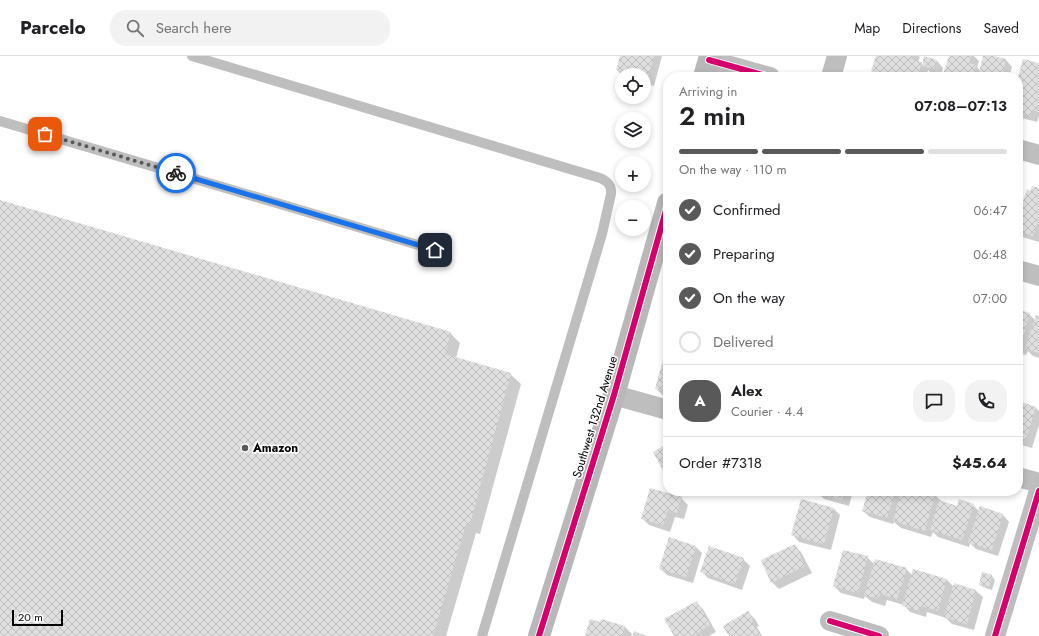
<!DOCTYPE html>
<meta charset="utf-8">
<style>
:root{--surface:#fff;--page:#f2f2f2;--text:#202124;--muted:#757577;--line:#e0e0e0;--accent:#595959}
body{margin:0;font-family:Jost,sans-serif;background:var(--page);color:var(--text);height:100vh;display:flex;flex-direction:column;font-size:15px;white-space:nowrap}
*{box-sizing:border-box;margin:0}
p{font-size:13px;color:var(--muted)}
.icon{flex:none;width:22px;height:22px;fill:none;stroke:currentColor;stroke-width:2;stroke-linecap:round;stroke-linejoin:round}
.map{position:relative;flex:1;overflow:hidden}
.panel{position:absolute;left:663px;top:16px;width:360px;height:424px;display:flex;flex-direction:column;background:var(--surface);border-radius:16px;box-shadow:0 2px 6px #0003}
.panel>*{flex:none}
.buttons{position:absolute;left:615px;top:12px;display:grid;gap:8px}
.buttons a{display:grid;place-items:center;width:36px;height:36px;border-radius:50%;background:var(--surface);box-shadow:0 2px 6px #0003;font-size:20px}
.scale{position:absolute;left:12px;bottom:10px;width:51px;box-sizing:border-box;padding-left:4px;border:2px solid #000;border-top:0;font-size:11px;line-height:14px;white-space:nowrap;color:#000;-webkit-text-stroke:3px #fff;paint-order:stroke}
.pin{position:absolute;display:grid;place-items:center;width:34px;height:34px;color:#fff;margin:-17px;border-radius:8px;box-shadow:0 2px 6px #0006}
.courier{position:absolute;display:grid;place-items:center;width:40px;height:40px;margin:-20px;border:3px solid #1a73e8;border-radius:50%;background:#fff;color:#222;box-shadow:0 1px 5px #0007}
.headline em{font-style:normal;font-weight:600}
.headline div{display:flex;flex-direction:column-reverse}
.headline{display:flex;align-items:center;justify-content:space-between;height:68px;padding:0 16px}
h1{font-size:26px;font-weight:600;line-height:30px}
.bar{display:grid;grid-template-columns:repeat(4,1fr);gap:6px 4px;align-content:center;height:48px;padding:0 16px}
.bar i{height:5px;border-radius:3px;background:var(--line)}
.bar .current{background:var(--accent)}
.bar p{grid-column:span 4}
.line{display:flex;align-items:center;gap:10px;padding:0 16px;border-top:1px solid var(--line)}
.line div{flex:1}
.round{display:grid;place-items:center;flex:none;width:42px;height:42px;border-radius:16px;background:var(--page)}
ol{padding:0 16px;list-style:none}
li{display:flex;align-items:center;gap:12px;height:44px}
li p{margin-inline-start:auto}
li .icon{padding:4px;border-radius:50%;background:var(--accent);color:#fff;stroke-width:4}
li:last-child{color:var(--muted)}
li i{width:22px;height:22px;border:2px solid var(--line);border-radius:50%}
header{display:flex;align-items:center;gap:24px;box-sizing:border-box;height:56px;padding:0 20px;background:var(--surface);border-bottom:1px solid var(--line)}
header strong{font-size:19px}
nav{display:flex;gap:22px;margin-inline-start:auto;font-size:14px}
.search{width:280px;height:36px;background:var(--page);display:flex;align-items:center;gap:10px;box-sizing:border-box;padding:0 14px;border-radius:16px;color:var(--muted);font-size:15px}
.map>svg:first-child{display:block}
</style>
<header>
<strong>Parcelo</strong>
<div class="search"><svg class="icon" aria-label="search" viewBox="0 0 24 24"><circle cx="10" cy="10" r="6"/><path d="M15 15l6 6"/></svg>Search here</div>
<nav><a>Map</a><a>Directions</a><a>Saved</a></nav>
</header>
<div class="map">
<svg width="1039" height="580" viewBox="0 0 1039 580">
<defs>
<pattern id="building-cross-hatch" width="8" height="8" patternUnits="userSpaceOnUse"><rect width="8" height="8" fill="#dfdfdf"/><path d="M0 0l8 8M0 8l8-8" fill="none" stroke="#bebebe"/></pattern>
</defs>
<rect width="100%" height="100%" fill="#fff"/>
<path fill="#0003" d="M621,0H662L654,30L644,27V19H622L617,14Z
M877,0H918L920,1L918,6L923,9L937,5L943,12L941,20L930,16L928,14L926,21H878L873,15Z
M950,0H974L979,5L977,11L980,15L984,0H991L1006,4L1012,11L1010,19L1012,21H943Z
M1039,8V60L1037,66L1018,61V24Z
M1018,133L1023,138L1018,158Z
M1039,133V186L1022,181L1018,177V160H1019L1031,136Z
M0,145L450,277L460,287L456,302L510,318L521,328L480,478L476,477L446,580H0Z
M1018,255L1029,258L1035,264L1039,261V302L1033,300L1028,295L1026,299L1018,297Z
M668,299V341L662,339L656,332Z
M1018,346L1036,352L1039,355V369L1032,392L1018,388Z
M818,435H853L849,450L824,443L818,437Z
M869,435H903V436L919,440L920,435H921L935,439L942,446L958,451L973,449L979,455L1003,459L1009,466L998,500L976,493L970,487L969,491L938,481L933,476L931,481L901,472L894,466L893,468L870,461L863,455Z
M681,442L688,449L684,463L675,461L670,476L649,469L642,462Z
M834,453L840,459L831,494L799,486L793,479Z
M794,489L801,496L812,517L779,533L772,526Z
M695,490L702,497L693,527L667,519L660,512Z
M867,501L874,508L906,513L912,519L914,514L947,524L954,531V528L976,535L983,541L974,574L952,568L946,562L927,556L926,561L910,556L904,549L887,544L885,550L872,546L865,540L864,543L841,537L834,530Z
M743,503L750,510L742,534L708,522L701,515Z
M983,518L992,520L995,524L992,534L983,531L980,528Z
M696,546L703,553L716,576L709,580H675Z
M748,556L755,563L759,570L757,571L762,580H730Z
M602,564L625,571L632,578L631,580H586L601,567Z"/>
<path fill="url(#building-cross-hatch)" d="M620,0H654L647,24L644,23V19H632L616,14Z
M876,0H912L911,3L922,6L917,21H891L871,15Z
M924,0L937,4L934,13L922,10Z
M949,0H971L969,7L976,9L972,21H942Z
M983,0H994L1006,3L1003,16L1011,19L1010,21H978Z
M1023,3L1039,7V56L1032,54L1030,60L1018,57V21Z
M1032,130L1039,132V169L1037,168L1033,180L1018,175V161L1027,133L1030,135Z
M0,144L451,276L445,298L511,317L470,468H466L433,580H0Z
M1018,254L1030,257L1020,293H1018Z
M1036,259L1039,260V297L1025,293Z
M665,297L668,298V336L655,333Z
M1018,345L1036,351L1025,386L1018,384Z
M668,387V424L653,396Z
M650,432L682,441L677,457L668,454L663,469L641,463Z
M817,435H845L842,444L817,437Z
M868,435H895L887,462L862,455Z
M901,435L918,439L919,435H924L935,438L925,475L893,465Z
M801,443L834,452L824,488L791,479Z
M959,443L974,448L962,484L930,474L939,444L957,450Z
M980,450L1003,458L992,494L968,487Z
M669,481L696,490L686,521L659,513Z
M795,488L805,510L771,527L761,504Z
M709,490L744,502L735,528L700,516Z
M843,494L868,500L858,537L833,530Z
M875,503L907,512L897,543L880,538L878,543L864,539Z
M913,513L947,523L938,555L921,550L919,555L902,550Z
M982,516L992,519L989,532L979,529Z
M954,527L976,534L967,568L944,561Z
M697,545L710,569L700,575V576L694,580H674L664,563Z
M748,555L753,563L751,564L760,580H729L723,570Z
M590,563L600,566L601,563L625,570L622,580H585Z
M634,575L647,580H632Z"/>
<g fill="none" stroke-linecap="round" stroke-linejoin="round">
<path stroke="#bebebe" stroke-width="10" d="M192,0L600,122C607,125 612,129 611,138L602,178L482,580
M0,65L435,194"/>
<path stroke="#bebebe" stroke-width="20" d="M709,4L770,21
M831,21L837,0
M1018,93L1039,99
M1018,214L1039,220
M614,339L668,354
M1018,421L1039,427
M830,565L879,580
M995,580L1039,435"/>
<path stroke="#b8b8b8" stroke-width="22" d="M704,21L710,0
M539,580L614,339L668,147"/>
<defs>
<path id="cycleway" d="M709,4L770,21
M830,565L879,580
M539,580L614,339L668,147
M995,580L1039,435"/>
</defs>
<use href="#cycleway" stroke="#fff" stroke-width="8"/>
<use href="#cycleway" stroke="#d6006c" stroke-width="6"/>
</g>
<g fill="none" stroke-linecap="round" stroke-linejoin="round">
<path stroke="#595959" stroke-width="4" stroke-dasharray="0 7.2" d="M45,78L176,117"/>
<path stroke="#1a73e8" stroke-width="5" d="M176,117L435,194"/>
</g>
<circle fill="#595959" stroke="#fff" stroke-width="1.5" cx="245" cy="392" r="4"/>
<g text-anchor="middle" stroke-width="3" stroke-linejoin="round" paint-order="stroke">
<g font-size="12" fill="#000" stroke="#fff">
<text transform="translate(595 361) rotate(-73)" y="4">Southwest 132nd Avenue</text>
</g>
<g font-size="12" font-weight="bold" fill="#000" stroke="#fff" text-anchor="start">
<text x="253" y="396">Amazon</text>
</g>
</g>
</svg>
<div class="buttons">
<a><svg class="icon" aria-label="locate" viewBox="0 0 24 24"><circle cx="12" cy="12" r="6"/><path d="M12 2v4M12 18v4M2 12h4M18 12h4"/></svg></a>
<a><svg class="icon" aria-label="layers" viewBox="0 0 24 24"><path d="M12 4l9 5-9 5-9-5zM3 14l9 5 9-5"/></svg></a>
<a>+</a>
<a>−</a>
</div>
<div class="scale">20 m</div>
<div class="pin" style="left:45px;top:78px;background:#ea580c"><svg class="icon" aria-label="bag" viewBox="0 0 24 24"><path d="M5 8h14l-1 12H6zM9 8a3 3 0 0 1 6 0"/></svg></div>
<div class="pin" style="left:435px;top:194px;background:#1f2937"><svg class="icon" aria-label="home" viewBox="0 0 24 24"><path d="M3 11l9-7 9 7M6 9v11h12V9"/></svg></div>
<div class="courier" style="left:176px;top:117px"><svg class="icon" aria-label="bike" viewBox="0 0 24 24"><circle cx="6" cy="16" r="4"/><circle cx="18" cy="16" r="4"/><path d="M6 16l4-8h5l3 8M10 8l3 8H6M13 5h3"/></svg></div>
<section class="panel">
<div class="headline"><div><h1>2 min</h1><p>Arriving in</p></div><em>07:08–07:13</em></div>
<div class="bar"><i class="current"></i><i class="current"></i><i class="current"></i><i></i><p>On the way · 110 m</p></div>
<ol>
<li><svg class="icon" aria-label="check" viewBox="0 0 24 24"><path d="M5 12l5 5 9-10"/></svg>Confirmed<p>06:47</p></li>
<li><svg class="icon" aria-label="check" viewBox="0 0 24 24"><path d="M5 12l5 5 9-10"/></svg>Preparing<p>06:48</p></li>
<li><svg class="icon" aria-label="check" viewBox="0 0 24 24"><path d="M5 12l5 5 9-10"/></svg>On the way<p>07:00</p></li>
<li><i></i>Delivered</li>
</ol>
<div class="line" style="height:72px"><b class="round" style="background:var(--accent);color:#fff">A</b><div><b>Alex</b><p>Courier · 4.4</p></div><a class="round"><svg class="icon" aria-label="chat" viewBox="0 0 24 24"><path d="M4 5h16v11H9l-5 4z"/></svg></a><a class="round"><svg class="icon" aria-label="phone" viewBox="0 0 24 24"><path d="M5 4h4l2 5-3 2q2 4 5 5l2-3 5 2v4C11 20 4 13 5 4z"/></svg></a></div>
<div class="line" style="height:52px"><div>Order #7318</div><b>$45.64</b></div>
</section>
</div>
